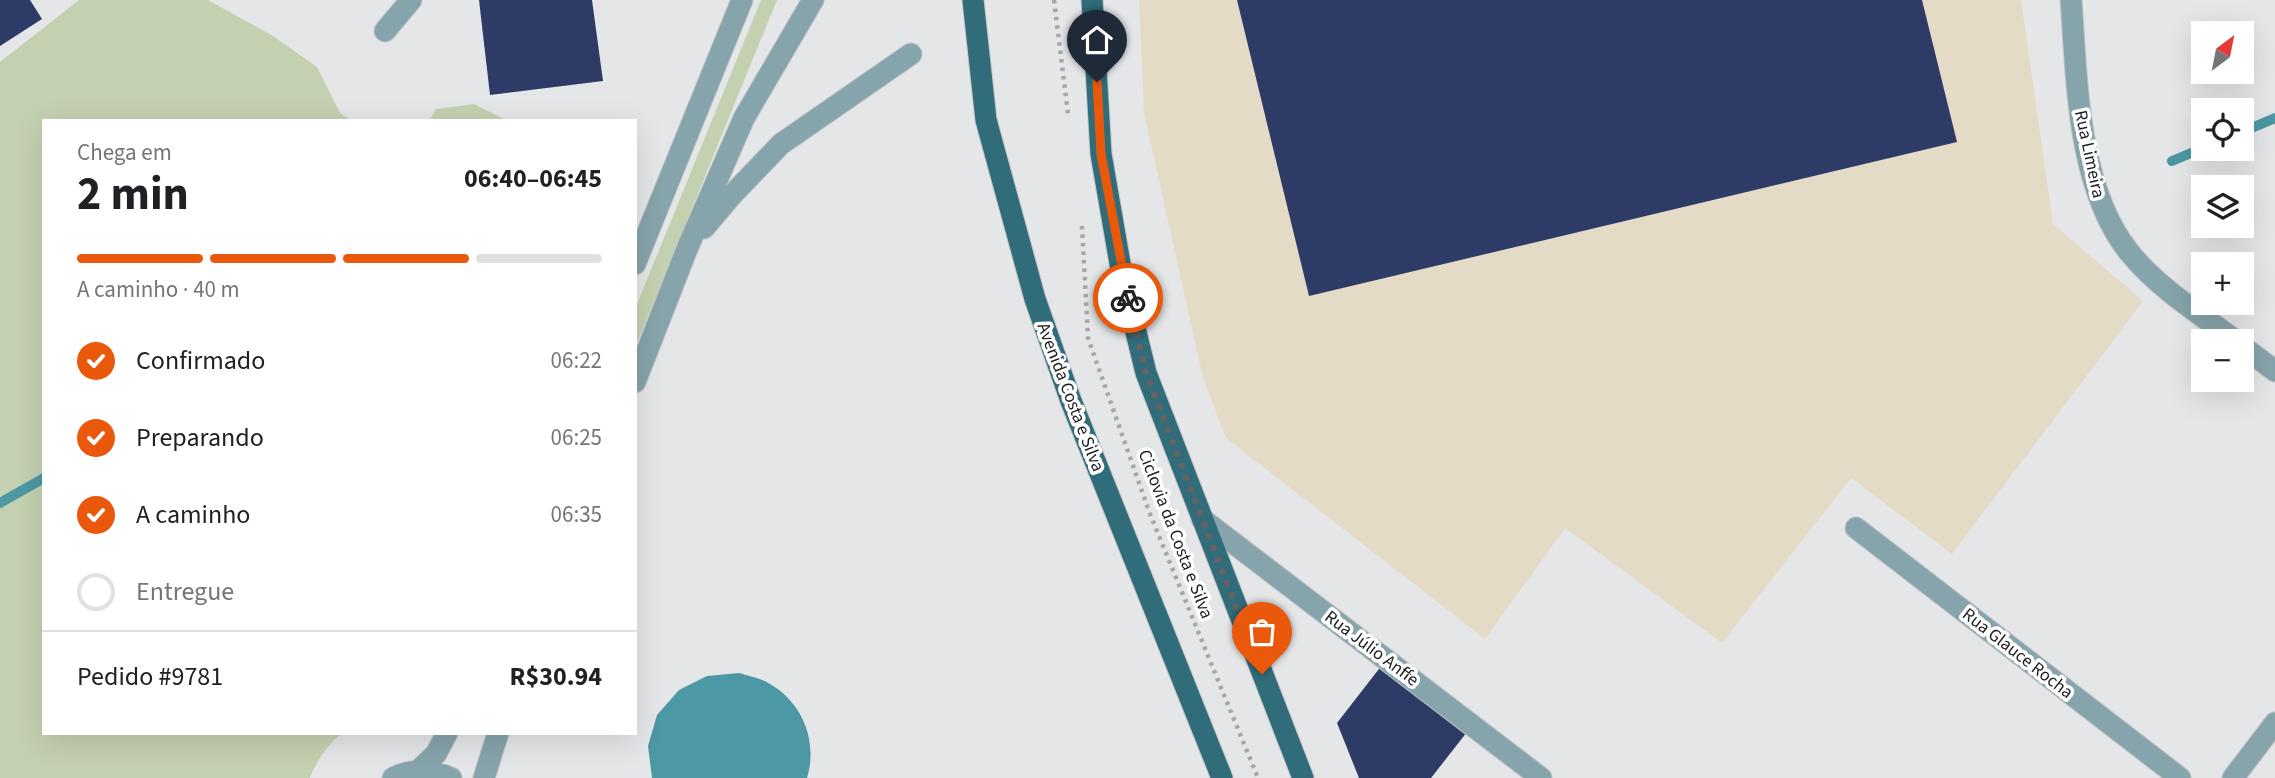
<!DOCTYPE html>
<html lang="pt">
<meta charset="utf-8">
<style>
:root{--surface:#fff;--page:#f6f6f6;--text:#202124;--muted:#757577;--line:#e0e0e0;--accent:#ea580c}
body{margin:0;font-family:"Source Sans 3",sans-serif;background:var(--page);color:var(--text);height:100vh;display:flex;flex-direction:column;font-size:26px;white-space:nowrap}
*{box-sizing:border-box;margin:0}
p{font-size:23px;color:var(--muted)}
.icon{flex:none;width:38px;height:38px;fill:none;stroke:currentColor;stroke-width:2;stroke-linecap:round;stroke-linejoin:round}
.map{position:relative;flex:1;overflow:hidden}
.side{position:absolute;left:42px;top:119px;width:595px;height:616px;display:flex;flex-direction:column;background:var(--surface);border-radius:0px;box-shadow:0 7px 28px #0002}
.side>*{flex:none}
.needle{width:46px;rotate:32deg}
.fabs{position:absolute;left:2191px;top:21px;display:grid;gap:14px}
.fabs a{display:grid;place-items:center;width:63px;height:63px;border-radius:0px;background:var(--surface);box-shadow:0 7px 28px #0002;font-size:35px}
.pin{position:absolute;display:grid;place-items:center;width:60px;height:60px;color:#fff;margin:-72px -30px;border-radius:50% 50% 50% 0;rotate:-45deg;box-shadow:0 0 7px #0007}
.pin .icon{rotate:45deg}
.courier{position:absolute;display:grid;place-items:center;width:70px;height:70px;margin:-35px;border:5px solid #ea580c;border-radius:50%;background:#fff;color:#222;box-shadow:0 2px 9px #0007}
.overview em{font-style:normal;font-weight:700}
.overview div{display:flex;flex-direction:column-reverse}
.overview{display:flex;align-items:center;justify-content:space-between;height:119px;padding:0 35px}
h1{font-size:46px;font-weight:700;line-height:52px}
.bar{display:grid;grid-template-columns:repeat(4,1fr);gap:10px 7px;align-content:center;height:84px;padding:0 35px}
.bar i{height:9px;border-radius:5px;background:var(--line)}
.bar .on{background:var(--accent)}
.bar p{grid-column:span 4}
.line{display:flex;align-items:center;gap:18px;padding:0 35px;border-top:2px solid var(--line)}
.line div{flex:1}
ol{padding:0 35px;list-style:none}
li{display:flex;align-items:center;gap:21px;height:77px}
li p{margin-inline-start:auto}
li .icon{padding:7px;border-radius:50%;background:var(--accent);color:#fff;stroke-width:4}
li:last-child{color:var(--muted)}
li i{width:38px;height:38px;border:4px solid var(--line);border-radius:50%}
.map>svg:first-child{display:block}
</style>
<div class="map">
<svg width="2275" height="778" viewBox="0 0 2275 778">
<rect width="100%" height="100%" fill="#e5e6e8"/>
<path fill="#e4dbc6" d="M1139,0H2021L2053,224L2143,301L1952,554L1851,478L1722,643L1565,528L1485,639L1226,438L1203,378L1144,113Z"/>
<path fill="#c4d1b0" d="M79,0H208L273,36L317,67L340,113L352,121H44V733H343C329,742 315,763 310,778H0V62Z
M761,0H777L635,348V309Z
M474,104L508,121H429L436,109Z"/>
<path fill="#4c98a4" d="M739,673C748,676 761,678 770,684C803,703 818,742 807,778H652L648,746L657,715L679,690L707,676Z"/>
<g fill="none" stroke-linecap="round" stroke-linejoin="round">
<path stroke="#4c98a4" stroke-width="10" d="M2242,132L2275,118
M2172,161L2203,148
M0,503L44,478"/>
</g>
<path fill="#2e3b66" d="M0,0H30L42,19L0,46Z
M479,0H592L603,81L490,95Z
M1237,0H1922L1957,142L1309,296Z
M1382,665L1467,732L1431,778H1359L1337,723Z"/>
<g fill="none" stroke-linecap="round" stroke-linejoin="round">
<defs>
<path id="minor" d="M2071,0C2077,79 2077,187 2129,252C2158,288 2200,314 2236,341
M385,31L411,0
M704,228L732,195L781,144L911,54
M635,264L742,0
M2242,346L2275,371
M635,382L687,249L744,118L813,0
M1202,519L1541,778
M1856,528L2180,778
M418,771L436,754L447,733
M393,778C412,768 433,770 451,778
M484,778L498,733
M2233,778L2275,723"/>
<path id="major" d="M973,0L986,120L1035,299L1071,401L1222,778
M1092,0L1101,154L1122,275L1146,373L1303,778"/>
</defs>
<use href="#minor" stroke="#c1c2c3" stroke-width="23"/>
<use href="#major" stroke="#c1c2c3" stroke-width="23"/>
<path stroke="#a6a7a9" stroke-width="4.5" stroke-dasharray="3.5 5" stroke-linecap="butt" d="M1054,0L1068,114
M1082,226L1088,338L1150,514L1258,778"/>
<use href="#minor" stroke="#86a4ab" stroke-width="21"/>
<use href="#major" stroke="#306c7a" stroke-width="21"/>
</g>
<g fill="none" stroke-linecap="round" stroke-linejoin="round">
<path stroke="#626364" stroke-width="7" stroke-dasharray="0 12.6" d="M1128,298L1146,373L1262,674"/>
<path stroke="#ea580c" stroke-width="9" d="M1097,82L1101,154L1128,298"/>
</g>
<g text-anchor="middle" stroke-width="7" stroke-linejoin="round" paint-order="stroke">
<g font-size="18" fill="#1c1d1d" stroke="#fff">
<text transform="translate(2090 154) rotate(78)" y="6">Rua Limeira</text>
<text transform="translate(1071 397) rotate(69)" y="6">Avenida Costa e Silva</text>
<text transform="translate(1176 534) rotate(69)" y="6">Ciclovia da Costa e Silva</text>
<text transform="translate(1372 648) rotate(37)" y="6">Rua Júlio Anffe</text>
<text transform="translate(2018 653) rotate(38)" y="6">Rua Glauce Rocha</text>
</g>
</g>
</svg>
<div class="fabs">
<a><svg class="needle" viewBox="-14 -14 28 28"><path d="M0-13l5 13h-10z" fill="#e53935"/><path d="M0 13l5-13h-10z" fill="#757577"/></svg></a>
<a><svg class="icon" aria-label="locate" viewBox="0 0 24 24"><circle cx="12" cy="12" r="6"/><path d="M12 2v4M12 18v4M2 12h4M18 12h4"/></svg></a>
<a><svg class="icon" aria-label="layers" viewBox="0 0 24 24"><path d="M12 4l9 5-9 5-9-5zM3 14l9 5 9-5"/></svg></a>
<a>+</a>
<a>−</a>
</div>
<div class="pin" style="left:1262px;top:674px;background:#ea580c"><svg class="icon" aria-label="bag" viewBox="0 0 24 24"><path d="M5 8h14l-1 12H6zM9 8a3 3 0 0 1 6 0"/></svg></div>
<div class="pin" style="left:1097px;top:82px;background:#1f2937"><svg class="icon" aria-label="home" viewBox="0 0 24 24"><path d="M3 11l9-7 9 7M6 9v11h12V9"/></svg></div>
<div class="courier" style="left:1128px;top:298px"><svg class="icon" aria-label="bike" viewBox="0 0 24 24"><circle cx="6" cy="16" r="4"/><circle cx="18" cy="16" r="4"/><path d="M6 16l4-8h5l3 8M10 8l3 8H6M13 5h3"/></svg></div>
<section class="side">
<div class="overview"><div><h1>2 min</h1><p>Chega em</p></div><em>06:40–06:45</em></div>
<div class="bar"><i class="on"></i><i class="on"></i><i class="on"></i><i></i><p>A caminho · 40 m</p></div>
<ol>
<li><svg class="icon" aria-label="check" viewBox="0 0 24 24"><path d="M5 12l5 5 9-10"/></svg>Confirmado<p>06:22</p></li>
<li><svg class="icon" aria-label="check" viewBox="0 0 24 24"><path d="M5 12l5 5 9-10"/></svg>Preparando<p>06:25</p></li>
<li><svg class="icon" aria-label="check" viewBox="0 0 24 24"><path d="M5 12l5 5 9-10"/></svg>A caminho<p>06:35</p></li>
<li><i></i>Entregue</li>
</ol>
<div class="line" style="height:91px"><div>Pedido #9781</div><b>R$30.94</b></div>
</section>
</div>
